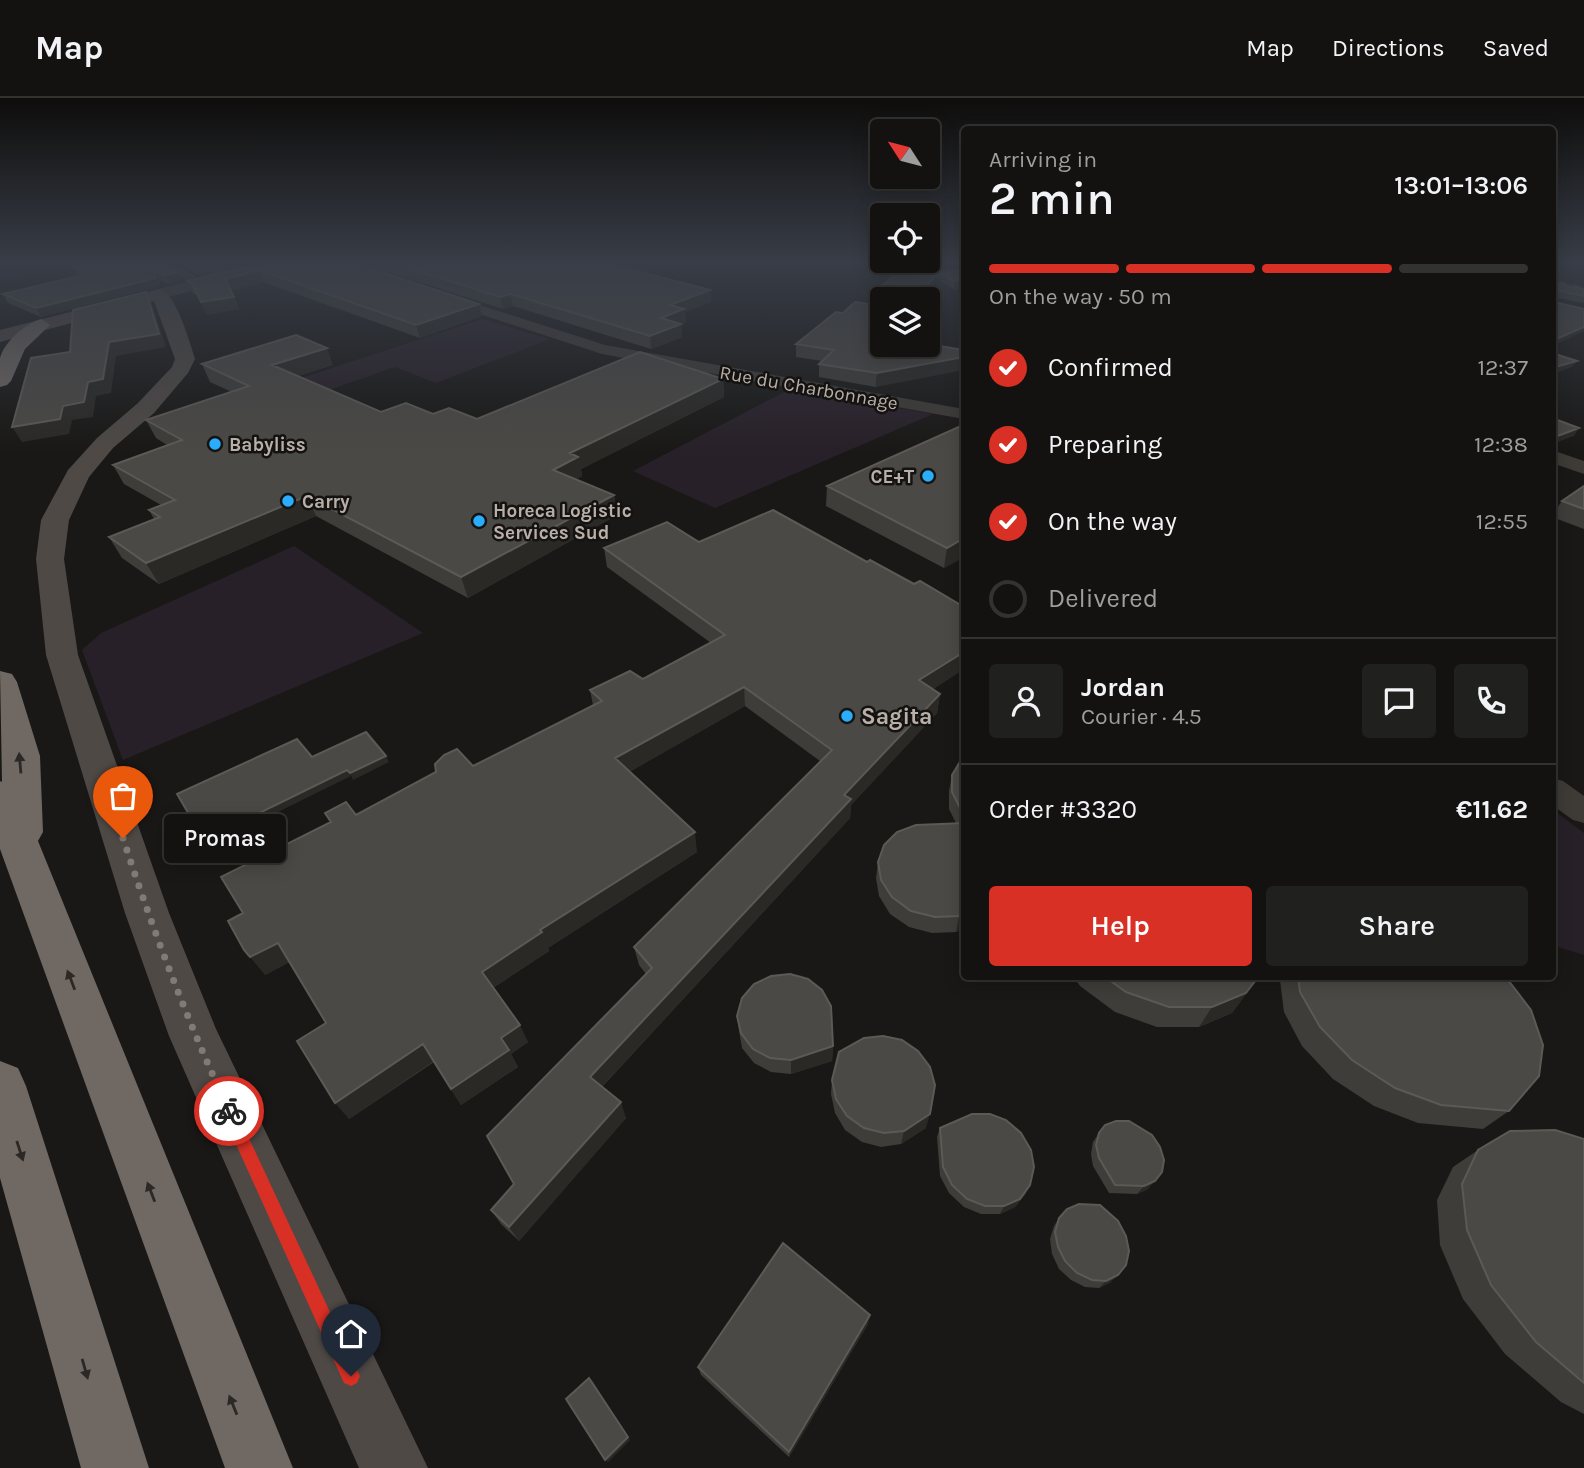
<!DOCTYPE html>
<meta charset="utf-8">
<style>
:root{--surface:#131210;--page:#20201e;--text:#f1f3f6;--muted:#9d9e9f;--line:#323230;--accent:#d93025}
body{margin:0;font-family:Karla,sans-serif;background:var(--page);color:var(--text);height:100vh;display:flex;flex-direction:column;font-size:26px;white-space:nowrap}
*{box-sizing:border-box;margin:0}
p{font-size:23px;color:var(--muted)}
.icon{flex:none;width:38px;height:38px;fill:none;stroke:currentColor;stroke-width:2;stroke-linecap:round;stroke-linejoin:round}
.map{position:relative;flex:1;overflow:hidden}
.details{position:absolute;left:961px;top:28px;width:595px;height:854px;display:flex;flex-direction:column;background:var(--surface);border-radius:7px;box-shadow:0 4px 18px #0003,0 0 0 2px var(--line)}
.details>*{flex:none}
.needle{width:46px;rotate:306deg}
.controls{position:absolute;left:870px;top:21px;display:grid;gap:14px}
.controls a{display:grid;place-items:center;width:70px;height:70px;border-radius:7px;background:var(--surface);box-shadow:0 4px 18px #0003,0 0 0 2px var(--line);font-size:35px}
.pin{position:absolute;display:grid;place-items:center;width:60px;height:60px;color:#fff;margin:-72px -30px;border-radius:50% 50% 50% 0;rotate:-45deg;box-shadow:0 0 7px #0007}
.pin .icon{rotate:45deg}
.courier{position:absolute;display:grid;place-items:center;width:70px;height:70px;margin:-35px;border:5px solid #d93025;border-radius:50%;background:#fff;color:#222;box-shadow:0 2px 9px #0007}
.bubble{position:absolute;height:49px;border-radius:7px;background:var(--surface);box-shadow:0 4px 18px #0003,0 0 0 2px var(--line);font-size:23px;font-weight:600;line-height:49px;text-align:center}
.summary em{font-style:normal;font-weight:600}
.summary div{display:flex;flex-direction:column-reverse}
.summary{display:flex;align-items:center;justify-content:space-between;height:119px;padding:0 28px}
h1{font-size:46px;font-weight:600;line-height:52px}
.bar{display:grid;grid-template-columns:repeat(4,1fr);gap:10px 7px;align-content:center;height:84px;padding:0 28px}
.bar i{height:9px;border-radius:5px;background:var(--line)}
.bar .active{background:var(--accent)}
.bar p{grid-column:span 4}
.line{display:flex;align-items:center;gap:18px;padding:0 28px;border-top:2px solid var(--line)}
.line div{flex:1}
.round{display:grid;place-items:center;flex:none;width:74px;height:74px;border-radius:7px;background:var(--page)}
ol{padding:0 28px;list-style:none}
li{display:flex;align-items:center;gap:21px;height:77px}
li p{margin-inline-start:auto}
li .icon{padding:7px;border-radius:50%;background:var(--accent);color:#fff;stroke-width:4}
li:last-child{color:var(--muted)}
li i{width:38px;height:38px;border:4px solid var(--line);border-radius:50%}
.action{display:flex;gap:14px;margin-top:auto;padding:14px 28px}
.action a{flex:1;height:80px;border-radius:7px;background:var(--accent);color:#fff;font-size:28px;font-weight:600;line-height:80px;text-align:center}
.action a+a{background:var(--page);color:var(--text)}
header{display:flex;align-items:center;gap:42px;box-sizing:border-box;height:98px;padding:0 35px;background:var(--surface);border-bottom:2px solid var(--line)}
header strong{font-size:33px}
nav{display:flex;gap:38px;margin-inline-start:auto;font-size:24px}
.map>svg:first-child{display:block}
</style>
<header>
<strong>Map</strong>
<nav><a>Map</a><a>Directions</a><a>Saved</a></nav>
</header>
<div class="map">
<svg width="1584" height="1370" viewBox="0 0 1584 1370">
<rect width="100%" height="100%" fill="#191816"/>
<path fill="#282029" d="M0,163H90L0,182Z
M609,163H690L642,176Z
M482,221L550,241L436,285L395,269L329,292L301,280Z
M790,291L933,316L715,410L633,373Z
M294,448L423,535L123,662L82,552L101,535Z
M1552,711L1584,735V857L1552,847Z"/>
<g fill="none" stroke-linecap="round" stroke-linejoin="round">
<path fill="#3e3b37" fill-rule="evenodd" d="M156,163H171L208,186L206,189H196Z
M964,168V176L921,184L915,180L921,176Z
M442,195L605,247L964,311V321L602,256L437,202V196Z
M1552,352L1584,363V376L1552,365Z
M1552,680L1563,683L1584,698V725L1573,722L1552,707Z"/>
<path fill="#3e3b37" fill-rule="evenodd" d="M275,163H302L299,166L160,201L152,196L154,192Z"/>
<path fill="#4e4945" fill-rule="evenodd" d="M160,191C176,195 190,245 195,261L188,275L154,315L113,350L89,379L69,422L64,461L78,557L169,815L216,931L428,1370H359L169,938L125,815L46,557L36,461L41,422L68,372L97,340L138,305L172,269L175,261L154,203L0,244V232Z"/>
<path fill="#6f6863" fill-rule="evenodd" d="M41,221L50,227L25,251L11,283L7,287L0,289C0,280 0,269 0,260C4,244 26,225 41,221Z
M0,573L12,576L17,584L40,658L43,734L38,743L293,1370H225L0,751V683L2,684Z
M0,963L18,970L26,988L149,1370H81L0,1080Z"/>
<defs>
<path id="rail" d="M1552,183L1584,191"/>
</defs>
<use href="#rail" stroke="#534e4a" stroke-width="3.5"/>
<use href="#rail" stroke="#141311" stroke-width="2.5" stroke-dasharray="7" stroke-linecap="butt"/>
</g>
<path fill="#3e3d39" d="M176,163H264L200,178Z
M271,163L479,206L482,218L420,240L263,184L231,192L239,211L207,217L198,198L193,195L187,183Z
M353,163H598L710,192L711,204L685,214L686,224L681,226L682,239L651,251L513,208L503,211Z
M900,163H964V166L921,173L916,176L920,179L935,184L925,195L870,204L871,196L907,167Z
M68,165L178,174L182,183L169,186L160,182L159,188L152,190L41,219L8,205L3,196L81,178L73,173Z
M964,171V189L954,191L940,183L941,176Z
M1552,185L1584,191V205L1553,199L1554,204L1584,233L1552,248Z
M882,208L876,289L819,279V266L822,263L796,259V246L843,215Z
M202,266L333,267L298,278L381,314L433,316L477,321L723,281L724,299L581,371L582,378L576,381L614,397L617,417L468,500L316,418L159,486L122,460L109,439L154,421L149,412L161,407L124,386L113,367L167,347L156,340L146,322L232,294L210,284Z
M963,327L964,459L944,470L826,408L827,388Z
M1584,388V431L1552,419V417L1562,403Z
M699,444L867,464L964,509V571L933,591L940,596L937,615L851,707L850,720L602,989L626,1020L519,1143L501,1126L491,1112L514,1086L646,876L639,867L634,849L820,663L745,608L629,674L697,754L548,850L549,853L493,890L528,944L511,956L518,969L461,1007L434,964L349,1021L326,925L289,864L265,877L243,815L356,717L473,668L593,607L590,592L643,581L711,545L607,469L604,450Z
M964,659V830L956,834L932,835L909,829L890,816L879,798L876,780L878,764L956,725L949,711V693L952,677Z
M1073,878H1259L1232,915L1199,929H1157L1115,914L1080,888Z
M1281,878H1505L1509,1013L1483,1031L1418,1025L1374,1008L1333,981L1302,948L1284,914L1280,882Z
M737,918L833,948L832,963L791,976L771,974L754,965L742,950L739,933Z
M832,982L926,1030L901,1046L881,1049L862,1044L845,1032L835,1015L831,996Z
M940,1030L1026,1095L1015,1109L1000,1116H981L964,1109L949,1095L940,1078L937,1039Z
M1099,1035L1148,1091L1137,1096L1109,1095L1093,1068L1091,1056L1093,1044Z
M1584,1041V1316L1561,1304L1505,1256L1463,1201L1440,1147L1437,1102L1453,1069L1478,1052Z
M1059,1120L1111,1184L1099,1190L1085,1189L1071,1182L1059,1171L1052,1156L1050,1141L1054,1128Z
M868,1226L789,1359L701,1277L698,1269Z"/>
<path fill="#2a2926" d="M210,163H264L200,178L195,167Z
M939,163H964V165L921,173L914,178L913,181L914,171L921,166Z
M259,172L263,184L230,193L225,181Z
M156,173L160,182L159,188L152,190L41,219L36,210Z
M178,174L182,183L169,186L165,177Z
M936,177L935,184L925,195L870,204L871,196Z
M964,181V189L954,191V183Z
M710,192L711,204L685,214L686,224L663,233L661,220L670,207Z
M146,194L152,206L166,249L116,258L111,295L96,298L93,319L72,322L69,336L22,344L12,329L63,308L88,284L109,244Z
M511,196L513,208L503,211L500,199Z
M234,199L239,211L207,217L201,204Z
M479,206L482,218L420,240L416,227Z
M681,226L682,239L651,251L650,238Z
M1584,229V233L1552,248V243Z
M327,250L333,267L279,284L272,267Z
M964,259V272L876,289L877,275Z
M1577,263L1572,269L1552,276V270Z
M723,281L724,299L581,371L582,378L557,391L553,372L570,355Z
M1579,330L1574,338L1552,346V340Z
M614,397L617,417L468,500L461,479Z
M307,398L316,418L159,486L146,465Z
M964,440V459L944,470L947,450Z
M964,554V571L916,602L919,582Z
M744,589L745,608L619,680L615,660Z
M940,596L937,615L851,707L850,720L596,995L590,979L844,697Z
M386,658L389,664L353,682L350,675Z
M347,672L351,678L209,748L204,742Z
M695,734L697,754L548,850L549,853L490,892L482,874L540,832Z
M964,816V830L956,834L959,818Z
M278,845L292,863L265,877L250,859Z
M1259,878L1232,915L1199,929L1212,909Z
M520,927L528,944L511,956L518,969L461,1007L451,991L501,940Z
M423,946L434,963L349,1021L335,1005Z
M833,948L832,963L791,976V962Z
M621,1004L626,1020L519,1143L509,1129Z
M930,1016L926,1030L901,1046L904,1033Z
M1155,1083L1148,1091L1137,1096L1144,1088Z
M1030,1087L1015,1109L1000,1116L1004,1108Z
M1118,1177L1111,1184L1099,1190L1106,1183Z
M870,1217L868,1226L789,1359V1354Z
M592,1282L630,1342L608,1364L605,1362Z"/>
<path fill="#4b4945" stroke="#5d5955" stroke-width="2" d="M79,163H161L178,174L165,177L156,173L155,180L148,182L36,210L3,196L88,176L68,165Z
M189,163H210L195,167Z
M271,163H348L479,206L416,227L259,172L225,181L234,199L201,204L193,186L187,183Z
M386,163H598L710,192L670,207L684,211L661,220L681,226L650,238L511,196L500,199Z
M913,163H939L921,166L914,171L913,174L920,179L936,177L926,188L871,196Z
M964,171V181L954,183L941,176Z
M1552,185L1584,191V198L1556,192L1553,195L1554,204L1584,211V229L1552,243Z
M146,194L159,236L109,244L103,281L88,284L84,304L63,308L60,321L12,329L31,260L70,254L73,212Z
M855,204L882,208V247L928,246L964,252V259L877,275L819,266L834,252L796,246L836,214L843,215Z
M296,237L327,250L272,267L381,314L406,305L433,316L449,310L477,321L640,254L723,281L570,355L578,359L553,372L614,397L461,479L307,398L146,465L109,439L160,419L149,412L175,402L113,367L182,342L146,322L249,288L202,266Z
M1552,255L1577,263L1552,270Z
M1552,320L1579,330L1552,340Z
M963,327H964V440L947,450L827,388Z
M1584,388V411L1562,403Z
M773,412L867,464L870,462L914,486L920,483L964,509V554L919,582L940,596L844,697L851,701L590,979L621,1004L509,1129L491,1112L514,1086L487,1038L652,870L634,849L832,652L744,589L615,660L695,734L540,832L542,834L482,874L520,927L501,940L509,952L451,991L423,946L335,1005L297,943L326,925L278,845L250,859L244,852L228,823L243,815L221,779L331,724L325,715L346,704L356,717L436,674L435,666L444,657L457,651L473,668L602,603L590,592L630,573L643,581L725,537L604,450L667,424L699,444Z
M366,634L386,658L350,675L347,672L204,742L177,696L297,641L312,659Z
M964,659V718L952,694V677L961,662Z
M964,725V816L959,818L935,819L911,813L892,799L881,782L878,764L884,747L897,734L916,727Z
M790,876L808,881L822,892L831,908L833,948L791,962L770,960L753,951L741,935L737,918L742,900L754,886L771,878Z
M1104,878H1259L1246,895L1212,909H1169L1126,894Z
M1298,878H1505L1531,912L1543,947L1539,978L1509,1013L1441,1007L1395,990L1352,962L1320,929L1300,894Z
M883,938L902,942L918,953L930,969L935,987L930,1016L904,1033L884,1035L864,1030L847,1018L836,1001L832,982L839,954L864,940Z
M972,1016H990L1006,1022L1021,1035L1031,1052L1034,1069L1030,1087L1020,1101L1004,1108H985L967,1101L952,1087L943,1069L940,1030Z
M1116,1023H1129L1152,1037L1160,1049L1164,1062L1162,1074L1155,1083L1144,1088L1115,1087L1099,1060L1096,1047L1099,1035L1105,1027Z
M1555,1032L1584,1041V1285L1536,1244L1491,1187L1467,1132L1462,1086L1478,1052L1510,1033Z
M1079,1106L1100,1107L1118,1123L1126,1138L1129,1153L1126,1167L1118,1177L1106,1183L1092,1182L1077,1175L1065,1163L1058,1149L1055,1134L1059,1120L1067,1111Z
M783,1145L870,1217L789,1354L698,1269Z
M589,1280L628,1339L605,1362L566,1301Z"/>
<defs><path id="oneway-solid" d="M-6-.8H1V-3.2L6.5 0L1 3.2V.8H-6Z" transform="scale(1.75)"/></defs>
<g fill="#2b2826">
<use href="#oneway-solid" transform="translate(20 665) rotate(-95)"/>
<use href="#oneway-solid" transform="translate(71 882) rotate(-111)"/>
<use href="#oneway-solid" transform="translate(20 1053) rotate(72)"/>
<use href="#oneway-solid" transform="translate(151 1094) rotate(-111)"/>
<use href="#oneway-solid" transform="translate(85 1271) rotate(74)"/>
<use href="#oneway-solid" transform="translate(233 1307) rotate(-112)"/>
</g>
<linearGradient id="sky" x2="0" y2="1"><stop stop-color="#0e0d0c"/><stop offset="0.46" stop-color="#383d47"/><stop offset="1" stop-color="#383d47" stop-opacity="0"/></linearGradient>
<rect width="1584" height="355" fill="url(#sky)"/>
<path fill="#d93025" d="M229,1006L234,1008L357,1272L360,1278L357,1285L351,1288L344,1285L221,1013L223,1008Z"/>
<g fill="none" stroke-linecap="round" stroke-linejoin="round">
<path stroke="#817a75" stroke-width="7" stroke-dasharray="0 12.6" d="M123,740C153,833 188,924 229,1013"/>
</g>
<g fill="#2aadfc" stroke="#141311" stroke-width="2.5">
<circle cx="215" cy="346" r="7"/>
<circle cx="928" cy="378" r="7"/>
<circle cx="288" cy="403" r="7"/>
<circle cx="479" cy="423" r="7"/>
<circle cx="847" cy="618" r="7"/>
</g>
<g text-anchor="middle" stroke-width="5" stroke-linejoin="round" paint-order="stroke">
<g font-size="19" fill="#b9afa8" stroke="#141311">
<text transform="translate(809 289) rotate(10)" y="7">Rue du Charbonnage</text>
</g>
<g font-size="19" font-weight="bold" fill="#b9afa8" stroke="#141311" text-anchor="start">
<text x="229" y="353">Babyliss</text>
<text x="914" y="385" text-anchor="end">CE+T</text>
<text x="302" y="410">Carry</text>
<text x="493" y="419">Horeca Logistic<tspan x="493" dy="22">Services Sud</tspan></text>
</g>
<g font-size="23" font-weight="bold" fill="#b9afa8" stroke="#141311" text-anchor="start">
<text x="861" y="626">Sagita</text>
</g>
</g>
</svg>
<div class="controls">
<a><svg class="needle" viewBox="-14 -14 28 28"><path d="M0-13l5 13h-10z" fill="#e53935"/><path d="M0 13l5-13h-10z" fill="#9d9e9f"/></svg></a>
<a><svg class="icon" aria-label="locate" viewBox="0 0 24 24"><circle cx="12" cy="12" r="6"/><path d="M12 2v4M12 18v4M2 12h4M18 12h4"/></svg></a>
<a><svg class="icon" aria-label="layers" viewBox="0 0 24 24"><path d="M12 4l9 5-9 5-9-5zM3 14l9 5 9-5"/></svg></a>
</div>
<div class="pin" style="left:123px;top:740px;background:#ea580c"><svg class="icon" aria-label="bag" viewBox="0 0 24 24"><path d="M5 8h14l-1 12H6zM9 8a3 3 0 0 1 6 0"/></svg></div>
<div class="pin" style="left:351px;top:1278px;background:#1f2937"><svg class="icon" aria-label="home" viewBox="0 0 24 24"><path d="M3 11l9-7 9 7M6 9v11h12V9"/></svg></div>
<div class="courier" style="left:229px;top:1013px"><svg class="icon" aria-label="bike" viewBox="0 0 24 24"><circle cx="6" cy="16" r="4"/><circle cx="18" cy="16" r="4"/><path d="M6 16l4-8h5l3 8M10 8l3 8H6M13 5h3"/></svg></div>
<div class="bubble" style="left:164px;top:716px;width:122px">Promas</div>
<section class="details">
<div class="summary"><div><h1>2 min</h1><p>Arriving in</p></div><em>13:01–13:06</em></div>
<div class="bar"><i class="active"></i><i class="active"></i><i class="active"></i><i></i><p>On the way · 50 m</p></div>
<ol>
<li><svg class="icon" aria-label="check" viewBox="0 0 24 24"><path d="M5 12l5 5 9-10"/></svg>Confirmed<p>12:37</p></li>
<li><svg class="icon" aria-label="check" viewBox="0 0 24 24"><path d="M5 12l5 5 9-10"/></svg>Preparing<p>12:38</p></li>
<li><svg class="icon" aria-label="check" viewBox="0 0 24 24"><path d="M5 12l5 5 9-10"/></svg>On the way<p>12:55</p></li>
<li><i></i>Delivered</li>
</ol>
<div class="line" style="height:126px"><a class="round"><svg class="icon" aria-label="person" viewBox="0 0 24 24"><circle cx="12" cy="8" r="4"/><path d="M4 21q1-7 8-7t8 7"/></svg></a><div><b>Jordan</b><p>Courier · 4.5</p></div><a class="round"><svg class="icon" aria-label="chat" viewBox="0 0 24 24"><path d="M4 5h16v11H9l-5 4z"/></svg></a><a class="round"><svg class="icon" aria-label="phone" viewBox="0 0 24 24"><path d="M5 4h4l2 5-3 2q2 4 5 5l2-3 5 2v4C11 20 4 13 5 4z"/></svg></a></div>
<div class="line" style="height:91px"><div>Order #3320</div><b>€11.62</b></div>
<div class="action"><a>Help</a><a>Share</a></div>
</section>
</div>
